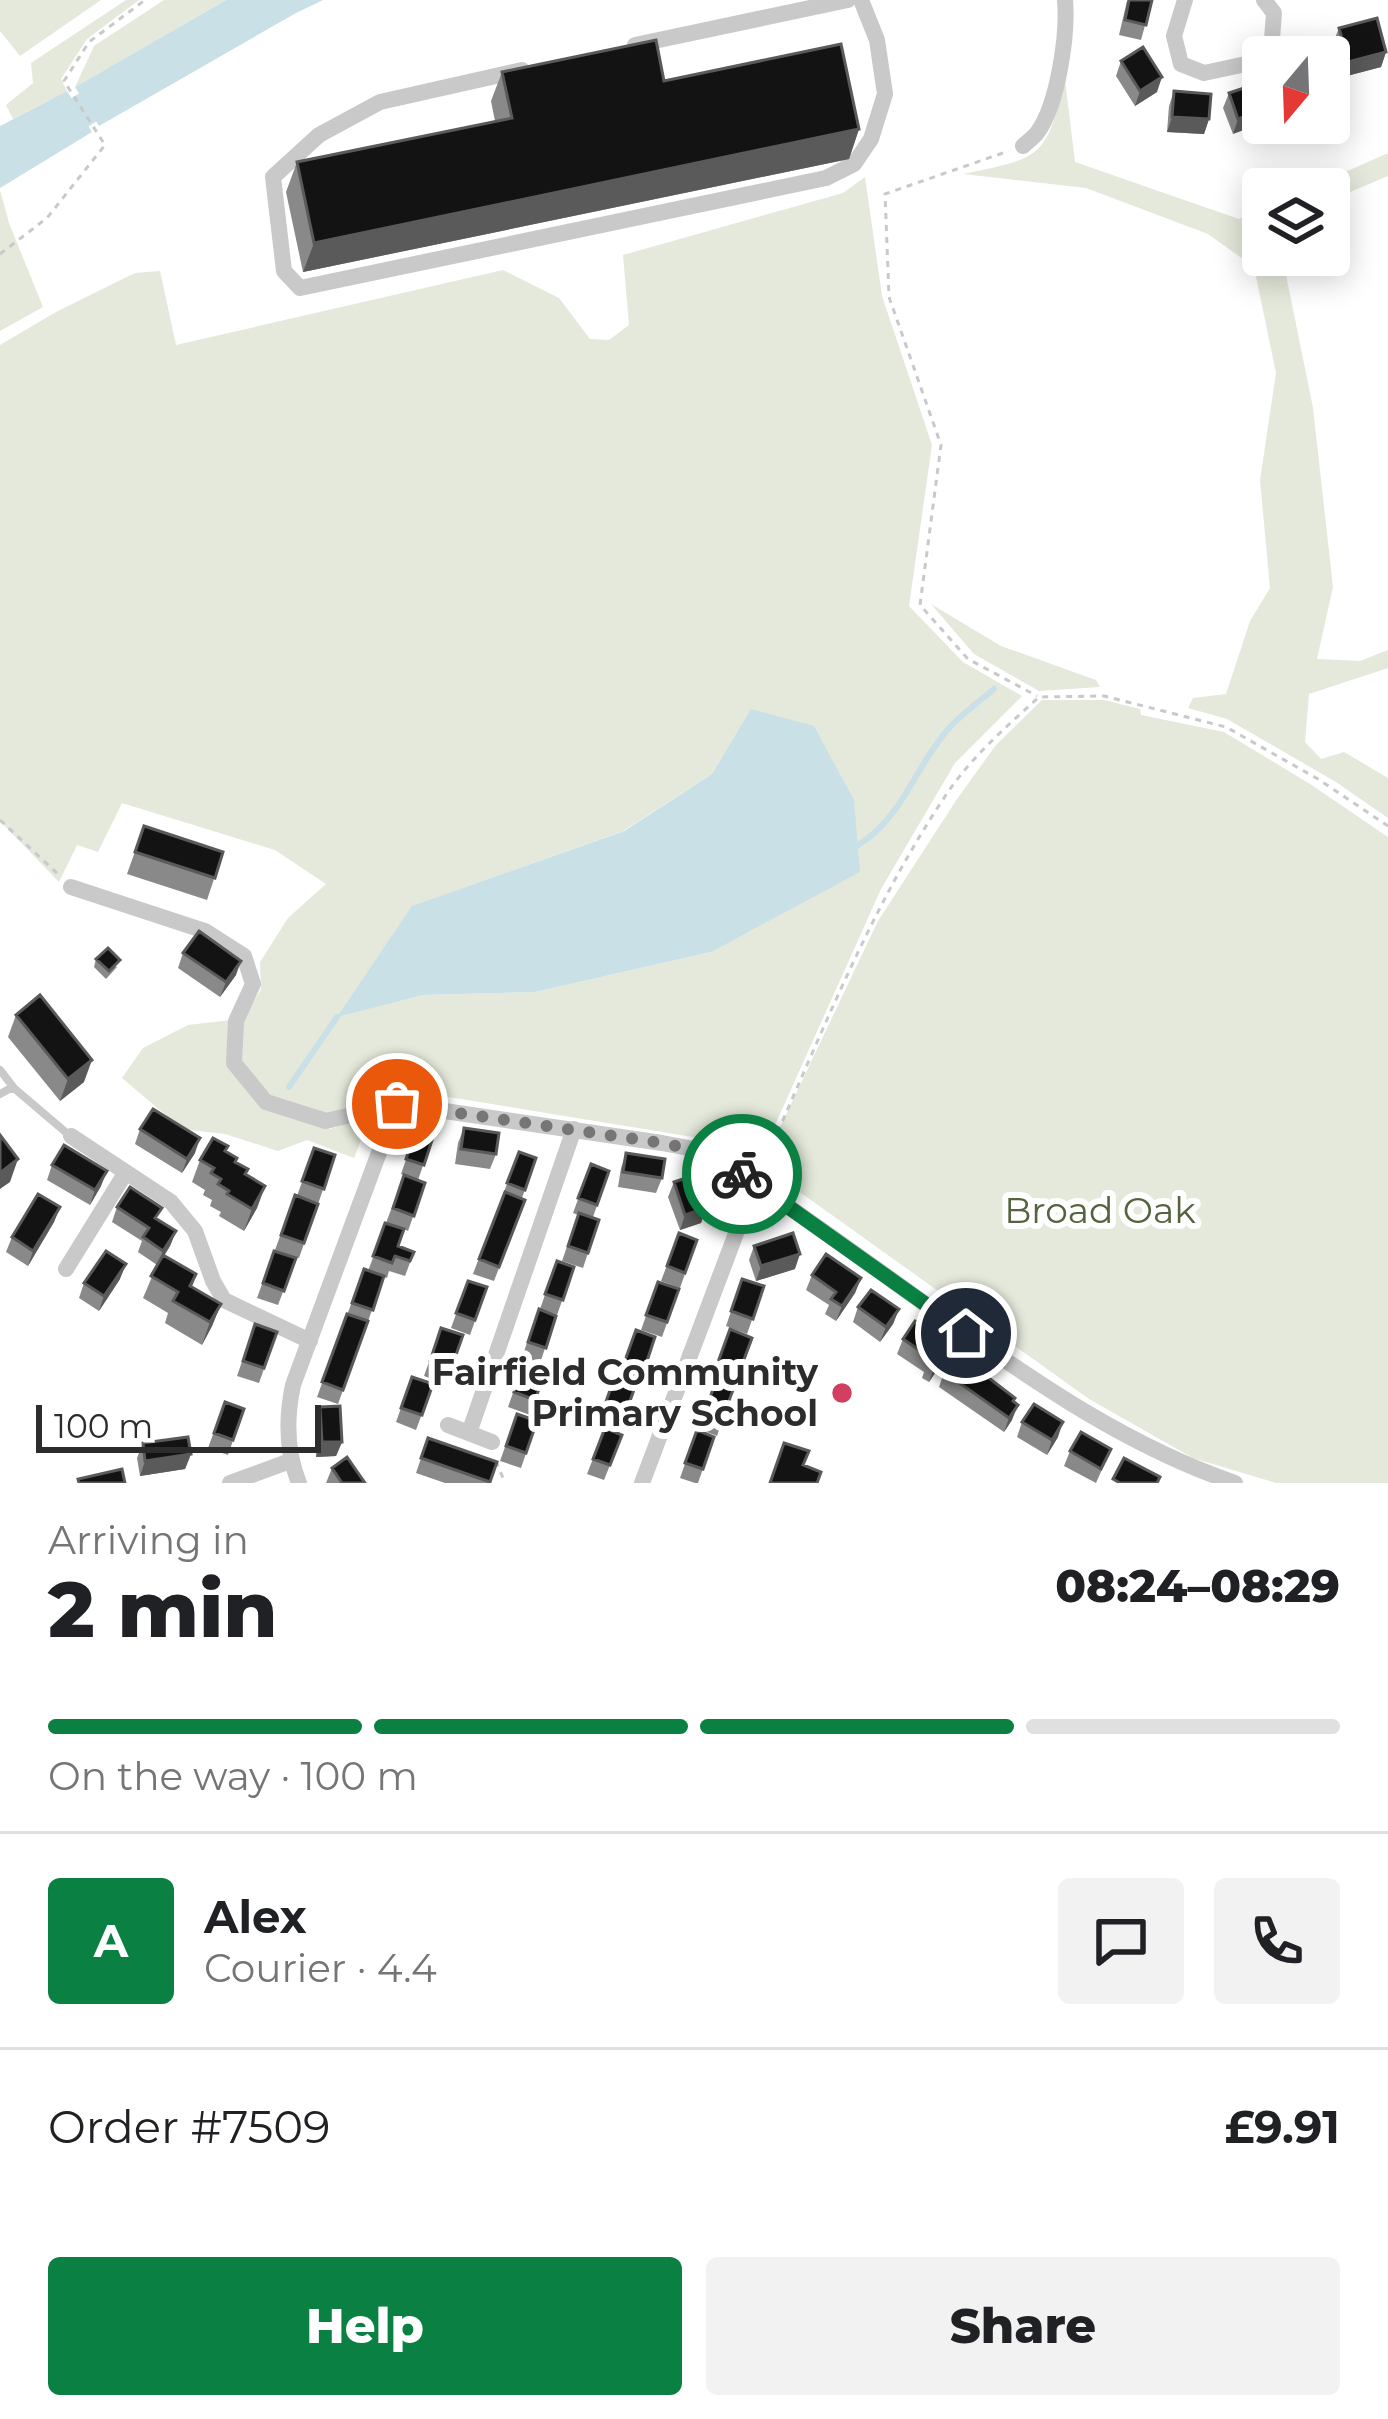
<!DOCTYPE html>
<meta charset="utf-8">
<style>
:root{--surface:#fff;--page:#f2f2f2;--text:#202124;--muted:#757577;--line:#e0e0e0;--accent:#0b8043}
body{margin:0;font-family:Montserrat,sans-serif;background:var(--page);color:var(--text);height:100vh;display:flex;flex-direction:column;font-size:45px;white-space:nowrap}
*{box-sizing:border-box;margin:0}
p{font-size:39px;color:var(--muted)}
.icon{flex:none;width:66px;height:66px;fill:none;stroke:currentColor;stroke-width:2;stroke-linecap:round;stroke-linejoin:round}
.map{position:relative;height:1483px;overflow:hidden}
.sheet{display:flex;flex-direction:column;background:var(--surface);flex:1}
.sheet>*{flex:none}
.needle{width:78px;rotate:199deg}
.controls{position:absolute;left:1242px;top:36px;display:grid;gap:24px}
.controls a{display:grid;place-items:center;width:108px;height:108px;border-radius:12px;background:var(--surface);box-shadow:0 6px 30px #0003;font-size:60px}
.scale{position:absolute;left:36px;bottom:30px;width:285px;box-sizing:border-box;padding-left:12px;border:6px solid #2c2c2c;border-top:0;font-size:33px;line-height:42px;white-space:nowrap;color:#2c2c2c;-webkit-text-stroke:9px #fff;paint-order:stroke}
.pin{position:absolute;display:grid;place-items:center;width:102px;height:102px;color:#fff;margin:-51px;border:6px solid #fff;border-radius:50%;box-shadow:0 3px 12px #0007}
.courier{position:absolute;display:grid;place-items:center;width:120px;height:120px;margin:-60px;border:9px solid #0b8043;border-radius:50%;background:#fff;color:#222;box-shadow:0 3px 15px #0007}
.headline em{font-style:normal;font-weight:800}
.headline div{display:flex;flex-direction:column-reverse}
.headline{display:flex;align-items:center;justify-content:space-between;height:204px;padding:0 48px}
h1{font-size:78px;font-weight:800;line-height:90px}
.bar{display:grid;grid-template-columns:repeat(4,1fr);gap:18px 12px;align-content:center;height:144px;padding:0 48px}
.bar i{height:15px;border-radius:9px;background:var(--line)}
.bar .active{background:var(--accent)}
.bar p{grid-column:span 4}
.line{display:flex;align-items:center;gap:30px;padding:0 48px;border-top:3px solid var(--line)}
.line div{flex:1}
.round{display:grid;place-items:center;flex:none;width:126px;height:126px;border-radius:12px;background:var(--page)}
.primary-button{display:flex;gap:24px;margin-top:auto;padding:24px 48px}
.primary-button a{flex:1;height:138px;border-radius:12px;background:var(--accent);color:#fff;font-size:48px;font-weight:800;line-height:138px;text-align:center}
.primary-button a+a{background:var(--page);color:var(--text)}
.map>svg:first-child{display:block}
</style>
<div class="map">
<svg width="1388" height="1483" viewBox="0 0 1388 1483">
<rect width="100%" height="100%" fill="#fff"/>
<path fill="#e4e9db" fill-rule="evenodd" d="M0,0H101L20,56L0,31Z
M126,0H139L87,39L61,79L67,91L13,119L6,105L33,83L31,63Z
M164,0H226L75,87L94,46Z
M1065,80L1075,162L1239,219L1263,209V255H1282L1313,408L1333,587L1317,659L1360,661L1388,650V668L1309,694L1305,742L1321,759L1344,752L1388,778V818L1336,782L1227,719L1188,708L1193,698L1226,694L1250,621L1270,588L1260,480L1276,373L1254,267L1208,234L1086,188L963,174C1042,157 1045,160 1065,80Z
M1388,153V176L1329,201V189H1307Z
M865,177L882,296L932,445L909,606L963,662L1022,696L955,763L881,889L758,1163L705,1139L418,1092H388L363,1103L325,1114L270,1098L242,1061L241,1024L261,989L260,962L288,918L326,884L275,850L122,803L98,852L77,845L59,882L0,821V345L56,312L135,273L160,271L176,345L503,270L559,298L590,339L609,340L629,325L623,255L843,193ZM751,710L711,952L535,992L423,995L338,1016L413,906L623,831L712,774Z
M0,190L9,223L43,307L0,331Z
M931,604L1001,646L1096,680L1100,687L1039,691L974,654Z
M1042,700H1104L1140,709L1141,715L1224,732L1310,784L1388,837V1483H1276L1193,1458L1089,1399L762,1165L878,921L957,799L996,745Z
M231,1020L228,1066L264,1106L330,1129L370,1117L354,1158L307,1140L278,1151L225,1134L182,1129L122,1078L143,1048L188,1025Z"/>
<path fill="#c9e0e7" d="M226,0H323L296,13L99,126L75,87Z
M67,91L92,132L0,188V126Z
M751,709L814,726L854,800L860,872L711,952L535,992L423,995L337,1017L412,906L624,831L712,774Z"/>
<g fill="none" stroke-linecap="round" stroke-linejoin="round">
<path stroke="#c9e0e7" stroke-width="6" d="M858,845C901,819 914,770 945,733C958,716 978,703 994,689
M289,1087L337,1017"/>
<path stroke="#c9e0e7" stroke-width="33" d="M0,164L124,84"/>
<path stroke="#c9c9c9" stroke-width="3" stroke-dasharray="6 6" stroke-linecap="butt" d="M1003,153L885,194L889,297L941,445L920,605L968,659L1037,696
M0,254L47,218L105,145L64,81L89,42L145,0
M0,820L60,876
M763,1165C819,1041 868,912 944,798C969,759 1005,728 1039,697L1104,696L1226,727L1318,779L1388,826
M496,1461L505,1483"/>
<path stroke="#c9c9c9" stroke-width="8" d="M0,1070L14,1088
M0,1094L9,1089H15L69,1135"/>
<path stroke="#c9c9c9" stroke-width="16" d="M1185,0L1174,36L1181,64L1204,73L1260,61L1272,39L1274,13L1264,0
M635,45L848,0
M522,70L380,102L319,135L273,177L284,271L300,288L826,178L854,164L871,139L885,94L877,40L861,0
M1023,146C1028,141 1033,138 1037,133C1058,105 1068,34 1065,0
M71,887L205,931L244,956L253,984L236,1021L234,1063L266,1102L326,1121L397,1104
M71,1136L171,1202L195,1231L213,1281L224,1300L310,1341
M66,1269L126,1172
M448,1425L492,1442
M469,1433L574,1129
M230,1483L290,1461
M299,1483C286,1451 286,1418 293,1385L397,1104L662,1143L699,1150L717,1158C796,1210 872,1266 949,1321C1039,1385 1130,1447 1235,1483
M642,1483L755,1183"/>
</g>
<path fill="#898989" d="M1152,0L1141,40L1119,35L1127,1Z
M1339,28L1386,52L1381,67L1343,77L1333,43Z
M1121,61L1157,92L1135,106L1116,76Z
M502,72L664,81L859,129L849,159L303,272L286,192L297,162L495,121L491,101Z
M1262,82L1233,134L1223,108L1229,93Z
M1174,91L1209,119L1204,134L1167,132L1169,106Z
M144,826L223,852L207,900L127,874Z
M183,953L236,975L220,997L178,968Z
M96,959L117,967L106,979L94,967Z
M16,1015L84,1082L60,1101L8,1037Z
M417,1128L434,1134L418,1180L401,1174Z
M464,1128L496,1154L490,1169L455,1164L458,1143Z
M140,1129L195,1153L182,1173L135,1144Z
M314,1148L335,1155L318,1204L297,1196Z
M226,1151L246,1174L265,1186L257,1208L244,1231L219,1216L221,1212L210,1206L212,1200L203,1195L205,1190L192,1182L200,1160Z
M519,1152L536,1158L522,1198L525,1200L494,1281L473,1274Z
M626,1153L662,1178L656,1193L618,1187L621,1168Z
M591,1164L609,1171L593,1217L588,1253L583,1268L562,1261L578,1215L573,1213Z
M52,1165L101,1186L90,1205L47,1180Z
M404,1175L425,1183L408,1231L404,1229L398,1246L414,1252L405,1276L389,1271L387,1278L384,1277L338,1404L317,1397L364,1269L368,1271Z
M674,1182L706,1208L701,1223L680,1230L668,1197Z
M295,1195L318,1204L299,1258L275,1250Z
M60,1207L54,1222L28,1266L6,1252L12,1237Z
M117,1207L158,1220L176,1231L170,1246L164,1256L196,1274L192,1288L221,1304L212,1326L202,1345L165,1323L168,1313L143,1298L157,1265L138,1252L142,1241L112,1222Z
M679,1233L697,1240L680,1288L661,1281Z
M754,1246L795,1269L756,1281L749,1260Z
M274,1251L296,1258L278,1305L257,1298Z
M557,1261L574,1267L557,1315L540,1309Z
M812,1275L861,1278L855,1293L836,1321L825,1314L829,1305L806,1290Z
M120,1279L99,1311L79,1298L84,1283Z
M742,1279L764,1286L747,1334L726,1326Z
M468,1281L487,1287L470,1335L451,1328Z
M658,1282L679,1289L662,1337L641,1330Z
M858,1307L899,1309L893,1324L880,1342L853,1322Z
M539,1309L556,1316L540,1363L522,1357Z
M255,1324L277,1332L259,1383L237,1376Z
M441,1328L463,1335L446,1384L424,1376Z
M730,1329L752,1338L735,1385L712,1377Z
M636,1330L655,1337L619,1433L622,1435L604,1480L587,1474L605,1428L597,1425L615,1376L619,1378Z
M903,1339L943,1340L941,1364L929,1382L922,1378L924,1372L897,1354Z
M524,1362L546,1370L530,1415L508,1407Z
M944,1372L1012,1420L1004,1432L939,1387Z
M412,1377L433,1384L416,1430L396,1422Z
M716,1381L734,1387L717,1436L699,1429Z
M225,1402L244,1409L228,1455L208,1448Z
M320,1407L342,1442L336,1456L316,1457L315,1422Z
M517,1414L537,1421L521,1468L500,1461Z
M1022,1422L1058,1437L1047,1455L1017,1437Z
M697,1430L714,1437L698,1483H695L680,1478Z
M428,1438L497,1462L490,1483H445L416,1473Z
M143,1443L191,1454L185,1469L140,1476L137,1458Z
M1111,1449L1096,1483L1064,1466L1070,1451Z
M332,1468L365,1483H326Z"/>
<path fill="#5a5a5a" d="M1386,52L1381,67L1343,77L1348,62Z
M1162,77L1157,92L1135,106L1140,91Z
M1339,85L1333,100L1329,104V94Z
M1263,110V123L1233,134L1238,119Z
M1172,117L1209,119L1204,134L1167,132Z
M859,129L849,159L303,272L314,243Z
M241,961L236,975L220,997L226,982Z
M92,1060L84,1082L60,1101L68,1079Z
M200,1138L195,1153L182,1173L187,1159Z
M18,1159L10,1182L0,1189V1173Z
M107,1171L101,1186L90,1205L95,1190Z
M265,1186L257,1208L244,1231L252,1209Z
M60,1207L54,1222L28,1266L33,1251Z
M706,1208L701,1223L680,1230L685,1215Z
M176,1231L170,1246L158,1265L163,1251Z
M800,1254L795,1269L756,1281L761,1266Z
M126,1264L120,1279L99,1311L104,1296Z
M861,1278L855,1293L836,1321L842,1306Z
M221,1304L212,1326L202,1345L210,1322Z
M899,1309L893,1324L880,1342L886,1327Z
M947,1349L941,1364L929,1382L934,1368Z
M1018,1405L1012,1420L1004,1432L1009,1418Z
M1063,1422L1058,1437L1047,1455L1052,1440Z
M322,1442H342L336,1456L316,1457Z
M191,1454L185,1469L140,1476L145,1461Z"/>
<path fill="#131313" stroke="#5a5a5a" stroke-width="3" d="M1129,0H1152L1146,25L1125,20Z
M1377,18L1386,52L1348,62L1339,28Z
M656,40L664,81L841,44L859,129L314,243L297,162L512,118L502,72Z
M1143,47L1162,77L1140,91L1121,61Z
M1329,74L1339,85L1329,94Z
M1262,82L1263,110L1238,119L1229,93Z
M1174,91L1211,94L1209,119L1172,117Z
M144,826L223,852L215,878L135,852Z
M199,931L241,961L226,982L183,953Z
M108,948L120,960L109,971L96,959Z
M40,995L92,1060L68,1079L16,1015Z
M153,1109L200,1138L187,1159L140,1129Z
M417,1128L434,1134L424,1165L406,1159Z
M464,1128L499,1133L496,1154L461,1149Z
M0,1135L18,1159L0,1173Z
M213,1138L228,1146L225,1151L237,1158L235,1162L248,1169L245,1174L265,1186L252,1209L227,1194L229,1191L218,1184L221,1179L211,1173L214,1168L200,1160Z
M64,1145L107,1171L95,1190L52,1165Z
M314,1148L335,1155L324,1189L302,1181Z
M519,1152L536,1158L525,1190L507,1183Z
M626,1153L665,1159L662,1178L623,1172Z
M591,1164L609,1171L597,1205L578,1198Z
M404,1175L425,1183L414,1216L393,1208Z
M695,1175L706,1208L685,1215L674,1182Z
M130,1187L162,1208L155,1218L176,1231L163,1251L143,1237L149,1228L117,1207Z
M505,1192L525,1200L499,1267L479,1259Z
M38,1194L60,1207L33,1251L12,1237Z
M295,1195L318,1204L304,1243L281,1235Z
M579,1213L599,1220L588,1253L568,1246Z
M385,1223L404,1229L398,1246L414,1252L410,1261L395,1256L392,1263L373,1256Z
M679,1233L697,1240L685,1273L667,1266Z
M793,1233L800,1254L761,1266L754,1246Z
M106,1251L126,1264L104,1296L84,1283Z
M274,1251L296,1258L284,1291L263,1283Z
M826,1254L861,1278L842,1306L831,1299L836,1292L812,1275Z
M163,1255L196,1274L190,1286L221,1304L210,1322L173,1301L178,1292L151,1276Z
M557,1261L574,1267L563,1300L545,1294Z
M364,1269L384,1276L373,1310L352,1303Z
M742,1279L764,1286L753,1319L731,1311Z
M468,1281L487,1287L475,1320L456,1313Z
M658,1282L679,1289L667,1322L646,1315Z
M871,1290L899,1309L886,1327L858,1307Z
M539,1309L556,1316L546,1348L528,1342Z
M347,1314L368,1321L343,1390L322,1382Z
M915,1321L943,1340L940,1345L947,1349L934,1368L928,1363L931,1358L903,1339Z
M255,1324L277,1332L264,1368L243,1361Z
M441,1328L463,1335L451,1369L430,1361Z
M730,1329L752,1338L740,1370L718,1362Z
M636,1330L655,1337L644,1370L624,1363Z
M955,1357L970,1367L972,1365L1015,1398L1013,1401L1018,1405L1009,1418L944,1372Z
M524,1362L546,1370L535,1400L514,1392Z
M615,1376L636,1384L624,1418L603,1410Z
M412,1377L433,1384L422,1415L401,1408Z
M716,1381L734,1387L722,1421L704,1414Z
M225,1402L244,1409L233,1440L214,1433Z
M1034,1404L1063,1422L1052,1440L1022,1422Z
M340,1406L342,1442H322L320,1407Z
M517,1414L537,1421L526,1453L506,1446Z
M605,1428L622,1435L610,1465L593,1459Z
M697,1430L714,1437L703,1469L685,1463Z
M1081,1432L1111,1449L1101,1469L1070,1451Z
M188,1437L191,1454L145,1461L143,1443Z
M428,1438L497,1462L490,1482L421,1458Z
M784,1443L809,1451L803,1465L821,1472L817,1483H770Z
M347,1457L365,1483H342L332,1468Z
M1124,1458L1160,1477L1157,1483H1120L1113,1479Z
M122,1469L125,1483H79L78,1479Z"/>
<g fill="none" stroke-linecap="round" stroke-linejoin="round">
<path stroke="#767676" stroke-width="12" stroke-dasharray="0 21.6" d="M397,1104L662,1143C693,1149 716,1157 742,1174"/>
<path stroke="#0b8043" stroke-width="15" d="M742,1174L966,1333"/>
</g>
<circle fill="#d33f61" stroke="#fff" stroke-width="4.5" cx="842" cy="1393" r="12"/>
<g text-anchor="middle" stroke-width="12" stroke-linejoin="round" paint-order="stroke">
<g font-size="36" fill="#55633f" stroke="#fff">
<text x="1100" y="1223">Broad Oak</text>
</g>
<g font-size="36" font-weight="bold" fill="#2c2c2c" stroke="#fff" text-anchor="end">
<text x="818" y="1385">Fairfield Community<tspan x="818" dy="41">Primary School</tspan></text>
</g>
</g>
</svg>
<div class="controls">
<a><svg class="needle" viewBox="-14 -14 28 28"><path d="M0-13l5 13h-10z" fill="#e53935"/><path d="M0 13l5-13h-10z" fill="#757577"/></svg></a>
<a><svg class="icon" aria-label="layers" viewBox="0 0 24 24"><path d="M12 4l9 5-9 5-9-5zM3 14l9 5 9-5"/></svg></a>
</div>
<div class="scale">100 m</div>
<div class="pin" style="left:397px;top:1104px;background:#ea580c"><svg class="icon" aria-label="bag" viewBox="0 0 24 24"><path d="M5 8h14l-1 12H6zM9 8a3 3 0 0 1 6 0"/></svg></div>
<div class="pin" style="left:966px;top:1333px;background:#1f2937"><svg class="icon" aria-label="home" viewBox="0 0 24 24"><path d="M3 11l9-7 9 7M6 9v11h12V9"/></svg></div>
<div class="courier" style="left:742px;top:1174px"><svg class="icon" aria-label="bike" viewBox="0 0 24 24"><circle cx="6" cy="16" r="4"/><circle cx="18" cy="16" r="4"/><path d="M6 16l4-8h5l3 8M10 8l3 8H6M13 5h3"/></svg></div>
</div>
<section class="sheet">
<div class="headline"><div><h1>2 min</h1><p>Arriving in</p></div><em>08:24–08:29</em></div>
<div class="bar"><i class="active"></i><i class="active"></i><i class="active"></i><i></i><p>On the way · 100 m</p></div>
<div class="line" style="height:216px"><b class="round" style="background:var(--accent);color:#fff">A</b><div><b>Alex</b><p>Courier · 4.4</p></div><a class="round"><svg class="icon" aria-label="chat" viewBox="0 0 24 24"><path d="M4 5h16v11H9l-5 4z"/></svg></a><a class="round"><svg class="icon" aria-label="phone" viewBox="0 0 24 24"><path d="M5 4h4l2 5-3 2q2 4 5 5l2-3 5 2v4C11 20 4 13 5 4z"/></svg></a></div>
<div class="line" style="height:156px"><div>Order #7509</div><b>£9.91</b></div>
<div class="primary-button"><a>Help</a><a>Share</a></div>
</section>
